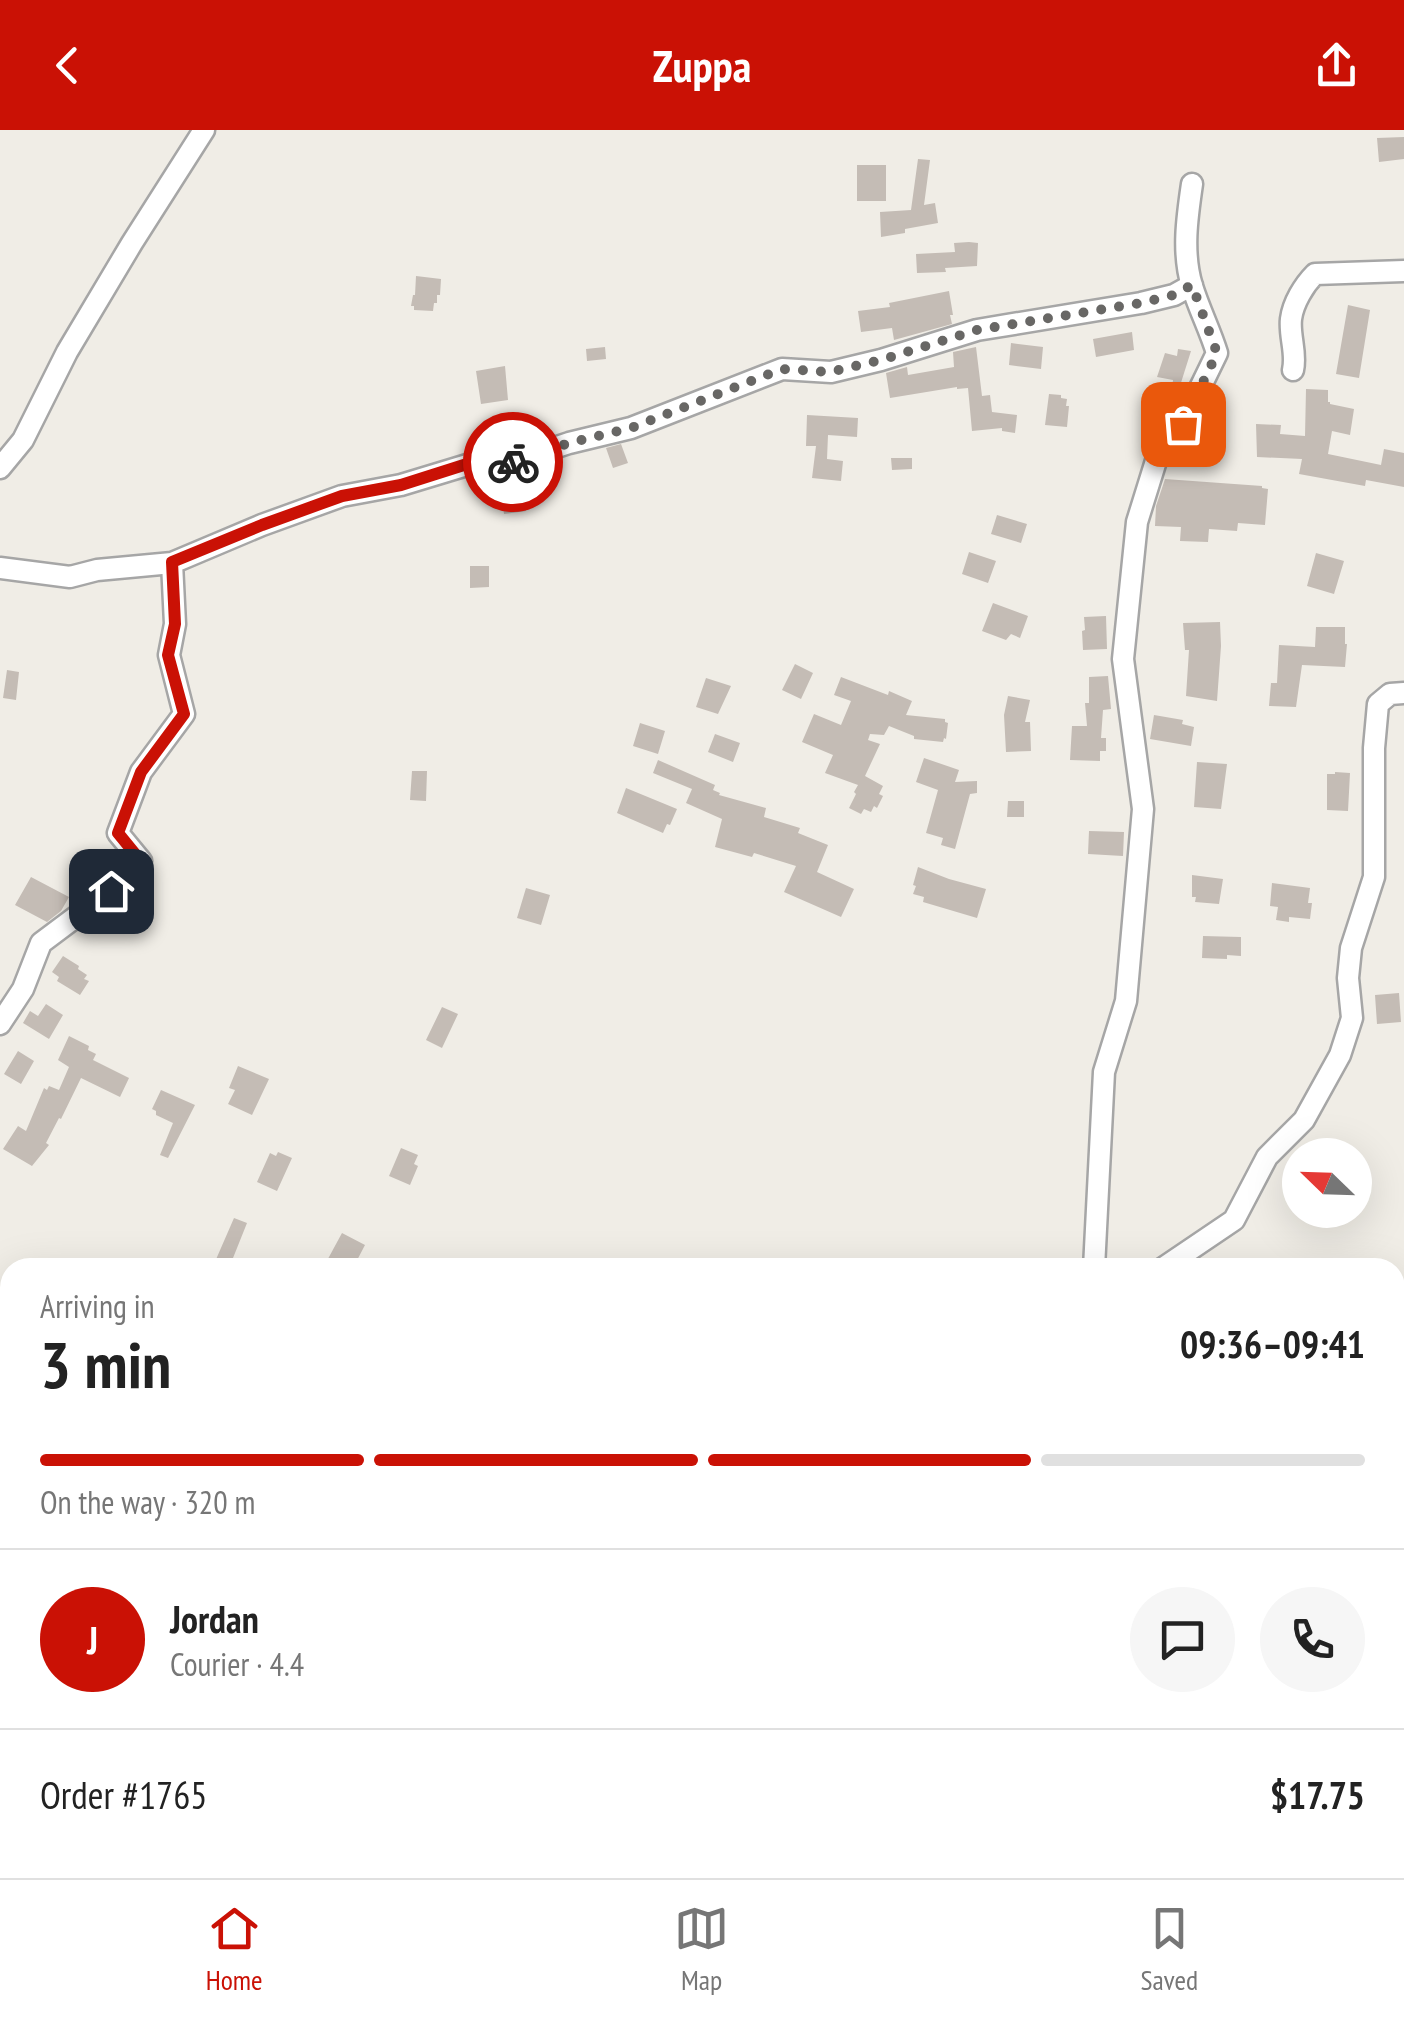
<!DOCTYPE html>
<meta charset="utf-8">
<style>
:root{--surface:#fff;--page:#f6f6f6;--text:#222;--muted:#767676;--line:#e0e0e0;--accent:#ca1105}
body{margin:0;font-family:"PT Sans Narrow",sans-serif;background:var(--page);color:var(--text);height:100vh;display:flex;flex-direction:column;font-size:38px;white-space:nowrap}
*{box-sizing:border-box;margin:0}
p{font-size:32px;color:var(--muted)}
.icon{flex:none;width:55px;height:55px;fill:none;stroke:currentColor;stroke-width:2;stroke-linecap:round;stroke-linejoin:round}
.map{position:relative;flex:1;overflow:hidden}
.drawer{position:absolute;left:0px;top:1128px;width:1405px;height:622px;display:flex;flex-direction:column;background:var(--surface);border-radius:30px 30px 0 0;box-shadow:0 10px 40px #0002}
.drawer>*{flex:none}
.needle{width:65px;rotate:293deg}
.fabs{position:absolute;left:1282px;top:1008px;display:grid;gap:20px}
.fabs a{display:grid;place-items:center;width:90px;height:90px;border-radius:50%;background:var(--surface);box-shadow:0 10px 40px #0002;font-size:50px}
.pin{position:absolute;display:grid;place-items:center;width:85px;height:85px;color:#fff;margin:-42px;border-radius:20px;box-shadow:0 5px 15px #0006}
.courier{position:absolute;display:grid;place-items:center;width:100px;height:100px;margin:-50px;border:8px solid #ca1105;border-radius:50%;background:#fff;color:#222;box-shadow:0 2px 12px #0007}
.summary em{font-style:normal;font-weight:600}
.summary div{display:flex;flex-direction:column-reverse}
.summary{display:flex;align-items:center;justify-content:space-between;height:170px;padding:0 40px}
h1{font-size:65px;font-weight:600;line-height:75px}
.bar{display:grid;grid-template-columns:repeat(4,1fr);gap:15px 10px;align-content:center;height:120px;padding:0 40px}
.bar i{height:12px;border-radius:8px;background:var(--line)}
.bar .selected{background:var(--accent)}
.bar p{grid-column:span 4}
.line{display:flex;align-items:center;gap:25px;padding:0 40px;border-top:2px solid var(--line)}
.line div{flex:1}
.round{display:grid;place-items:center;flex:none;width:105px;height:105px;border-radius:52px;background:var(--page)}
header{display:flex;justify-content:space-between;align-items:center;height:130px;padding:0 40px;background:var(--accent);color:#fff;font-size:45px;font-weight:600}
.menu{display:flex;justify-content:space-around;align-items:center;height:140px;border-top:2px solid var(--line);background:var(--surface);font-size:28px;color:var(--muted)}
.menu a{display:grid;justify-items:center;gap:5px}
.menu .selected{color:var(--accent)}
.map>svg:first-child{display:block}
</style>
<header><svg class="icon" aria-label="back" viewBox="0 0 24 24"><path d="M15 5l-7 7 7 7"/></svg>Zuppa<svg class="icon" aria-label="share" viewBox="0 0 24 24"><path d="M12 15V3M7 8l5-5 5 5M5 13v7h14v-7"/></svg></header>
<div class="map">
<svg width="1404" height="1748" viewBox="0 0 1404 1748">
<rect width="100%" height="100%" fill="#f0ede6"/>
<path fill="#c4bcb5" d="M1404,7V29L1379,32L1377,8Z
M918,29L930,30L924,75L935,73L938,93L905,99V103L881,107L880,82L911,80Z
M857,35H886V71H857Z
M969,112L978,113L977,136L945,138L946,142L917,143L916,124L955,122L954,113Z
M416,146L441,149L440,165H437V173H434L433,181L414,180V176H411L413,165H415Z
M949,161L953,185H950L952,194L894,210L892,198L861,202L858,181L890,177L889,173Z
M1348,175L1370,180L1359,248L1336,244Z
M1132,202L1134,220L1096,227L1093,209Z
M1011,213L1043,217L1041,239L1009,235Z
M605,217L606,229L587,231L586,219Z
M976,217L982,266L990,265L992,282L1017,285L1015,303L1002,301V298L972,301L968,258L957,259V257L890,268L886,243L907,237L908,245L954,237L953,222Z
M1178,219L1191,221L1179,259L1172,258L1173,250L1157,247L1165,223L1177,226Z
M505,236L508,270L481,274L476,241Z
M1306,259L1328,260V272H1330V274L1354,279L1350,305L1332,301L1328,324L1381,335L1384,319L1404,323V357L1366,350L1365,356L1299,344L1302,329L1257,327L1256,294L1281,295L1280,304L1305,306Z
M1049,264L1061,265V268L1067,269L1066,276H1069L1067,297L1045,295Z
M807,285L858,288L857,307L828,305L827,329L843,331L841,351L812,348L816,316H806Z
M621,314L628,333L613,338L606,318Z
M891,328H912V339L892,340Z
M1165,349L1262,356V358L1268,359L1265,395L1238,393L1237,401L1209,399L1208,412L1180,411L1181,397L1155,396L1156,376Z
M522,355L526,381L504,384L503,377L501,378L498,359Z
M997,385L1027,394L1021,413L991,404Z
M969,422L996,431L988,453L962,444Z
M1316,423L1344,431L1334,464L1307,456Z
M470,436H489V457L470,458Z
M993,473L1028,486L1020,508L1011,504L1006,510L982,501Z
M1106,486L1107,519L1083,520L1082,501L1085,500L1084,487Z
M1220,492L1221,516L1217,571L1186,566L1189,520H1185L1183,493Z
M1316,497H1345V514H1347L1345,537L1302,535L1296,577L1269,576L1271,553H1277L1279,515L1315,517Z
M795,534L813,543L801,569L782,560Z
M7,540L19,542L16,570L3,568Z
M1108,546L1111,579L1103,580L1101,608H1106V621H1100V631L1070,630L1072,596H1087L1085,573H1089V547Z
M841,547L888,565L889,561L912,571L906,585L945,589V592L948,593L946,609L944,608L943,612L914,609V606L889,596L884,605L870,604L868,610L880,614L865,646L883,656L879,664L883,666L877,678L874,676L871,682L864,679L861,684L849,678L856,664L854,662L858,655L825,643L833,625L802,612L814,584L841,595L851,571L834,565Z
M706,548L731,556L718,584L696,577Z
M1008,566L1030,570L1025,592H1030L1031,621L1006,622L1004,585Z
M1154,585L1183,590L1182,594L1194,597L1191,616L1150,609Z
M640,593L665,601L658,624L633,616Z
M715,604L740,613L733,632L708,622Z
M924,628L959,640L955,652L977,651V663L970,664L955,719L941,715L943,708L926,703L938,660L916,652Z
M658,630L715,655L713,660L720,663L719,665L766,678L764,687L800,698L798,703L828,715L817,742L854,759L841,787L784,762L796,736L754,723L752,727L715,717L722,689L686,673L692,659L653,643Z
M1197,632L1227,634L1221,679L1194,677Z
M412,641H427L426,671L410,670Z
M1335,642L1350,643L1348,681L1327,680V644H1335Z
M626,658L677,679L670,695L667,694L663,703L617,683Z
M1008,671H1024V687H1007Z
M1089,701L1124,702L1123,726L1088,724Z
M918,737L949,749L986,759L977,788L923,772L924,767L913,764L916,756L913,755Z
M1192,745L1223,749L1219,774L1195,772L1196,767H1192Z
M31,747L69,767L61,781L47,792L15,775Z
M1272,753L1310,758L1308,773H1312L1310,789L1289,787V792L1276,790L1278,777L1270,776Z
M526,758L550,765L541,795L517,788Z
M1203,806L1241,807V826L1227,825V829L1202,828Z
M63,826L79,836L78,839L87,845L84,849L89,851L80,865L57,851L59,847L52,842Z
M1399,863L1401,892L1377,894L1375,865Z
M46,874L63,885L49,909L23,893L30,881L38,886Z
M442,877L458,884L442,918L426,910Z
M69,906L89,916L88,920L96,924L93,930L129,948L120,967L81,948L61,989L59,988L46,1013L49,1015L32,1036L3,1019L18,996L26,1001L44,958L47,960L49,956L59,960L69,937L58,930Z
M18,921L34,931L21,954L4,944Z
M238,936L269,949L252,985L228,974L235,960L229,958Z
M161,960L195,975L168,1028L160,1025L173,993L156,985V981L152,979Z
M401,1018L418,1025L414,1034L418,1036L410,1055L389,1046Z
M278,1022L292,1028L277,1061L257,1052L270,1023L276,1026Z
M234,1088L247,1093L229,1138H222L214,1134Z
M342,1103L365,1115L353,1138H323Z"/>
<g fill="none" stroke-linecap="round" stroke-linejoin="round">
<defs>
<path id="minor" d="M1293,240C1297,223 1289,206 1291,189C1293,173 1304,155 1315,144L1404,141
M0,338L23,310L67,222L132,113L204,0
M0,438L70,447L97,440L172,433L262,395L342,366L401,355L467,335L515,331L569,313L631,298L782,239L831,242L881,230L977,200L1141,173L1174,165L1192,155
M0,894L23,859L41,813L137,741L141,731L118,703L141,642L184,584L169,525L175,494L172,433
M1094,1138L1104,942L1126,871L1143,679L1123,529L1137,392L1160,318L1183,293L1217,223C1210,200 1199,179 1192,156C1182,123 1187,88 1192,54
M1163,1138L1234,1090L1267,1027L1304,990L1340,925L1352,888L1348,848L1351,818L1374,747V618L1378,574L1390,564L1404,563
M699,1748L704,1740"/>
</defs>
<use href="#minor" stroke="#a6a6a6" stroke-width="25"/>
<use href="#minor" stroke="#fff" stroke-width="20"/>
</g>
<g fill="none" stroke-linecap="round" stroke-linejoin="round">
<path stroke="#686765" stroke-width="10" stroke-dasharray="0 18" d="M513,332L569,313L631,298L782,239L830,242L881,230L977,200L1141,173L1174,165L1192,155L1217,223L1183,294"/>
<path stroke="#ca1105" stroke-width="12" d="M111,761L138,741L140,730L118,703L141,642L184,584L168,525L175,494L172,432L262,395L342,366L401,355L467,334L513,332"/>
</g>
</svg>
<div class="fabs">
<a><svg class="needle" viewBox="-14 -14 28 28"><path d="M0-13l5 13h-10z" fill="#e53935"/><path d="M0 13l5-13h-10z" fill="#767676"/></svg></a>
</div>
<div class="pin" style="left:1183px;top:294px;background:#ea580c"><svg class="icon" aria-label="bag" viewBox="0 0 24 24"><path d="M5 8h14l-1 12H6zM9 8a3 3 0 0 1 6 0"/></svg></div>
<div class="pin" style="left:111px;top:761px;background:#1f2937"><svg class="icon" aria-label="home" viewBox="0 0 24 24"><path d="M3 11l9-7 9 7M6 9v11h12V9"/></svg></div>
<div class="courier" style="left:513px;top:332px"><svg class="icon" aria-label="bike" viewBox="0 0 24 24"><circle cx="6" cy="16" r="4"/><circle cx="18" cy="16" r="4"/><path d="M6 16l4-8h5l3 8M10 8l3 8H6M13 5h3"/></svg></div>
<section class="drawer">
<div class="summary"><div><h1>3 min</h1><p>Arriving in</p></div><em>09:36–09:41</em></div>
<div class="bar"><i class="selected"></i><i class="selected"></i><i class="selected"></i><i></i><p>On the way · 320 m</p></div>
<div class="line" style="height:180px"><b class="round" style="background:var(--accent);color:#fff">J</b><div><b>Jordan</b><p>Courier · 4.4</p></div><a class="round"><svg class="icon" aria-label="chat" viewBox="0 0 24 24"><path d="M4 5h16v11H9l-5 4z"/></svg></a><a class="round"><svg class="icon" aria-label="phone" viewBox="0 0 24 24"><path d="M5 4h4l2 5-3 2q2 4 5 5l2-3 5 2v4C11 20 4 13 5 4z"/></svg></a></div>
<div class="line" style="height:130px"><div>Order #1765</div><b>$17.75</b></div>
</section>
</div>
<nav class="menu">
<a class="selected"><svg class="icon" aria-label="home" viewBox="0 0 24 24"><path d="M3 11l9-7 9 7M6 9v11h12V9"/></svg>Home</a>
<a><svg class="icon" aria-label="map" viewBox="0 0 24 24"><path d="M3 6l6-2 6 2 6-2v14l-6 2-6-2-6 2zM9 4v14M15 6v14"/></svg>Map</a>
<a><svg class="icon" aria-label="saved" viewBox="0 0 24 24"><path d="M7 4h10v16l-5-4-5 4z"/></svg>Saved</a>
</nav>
